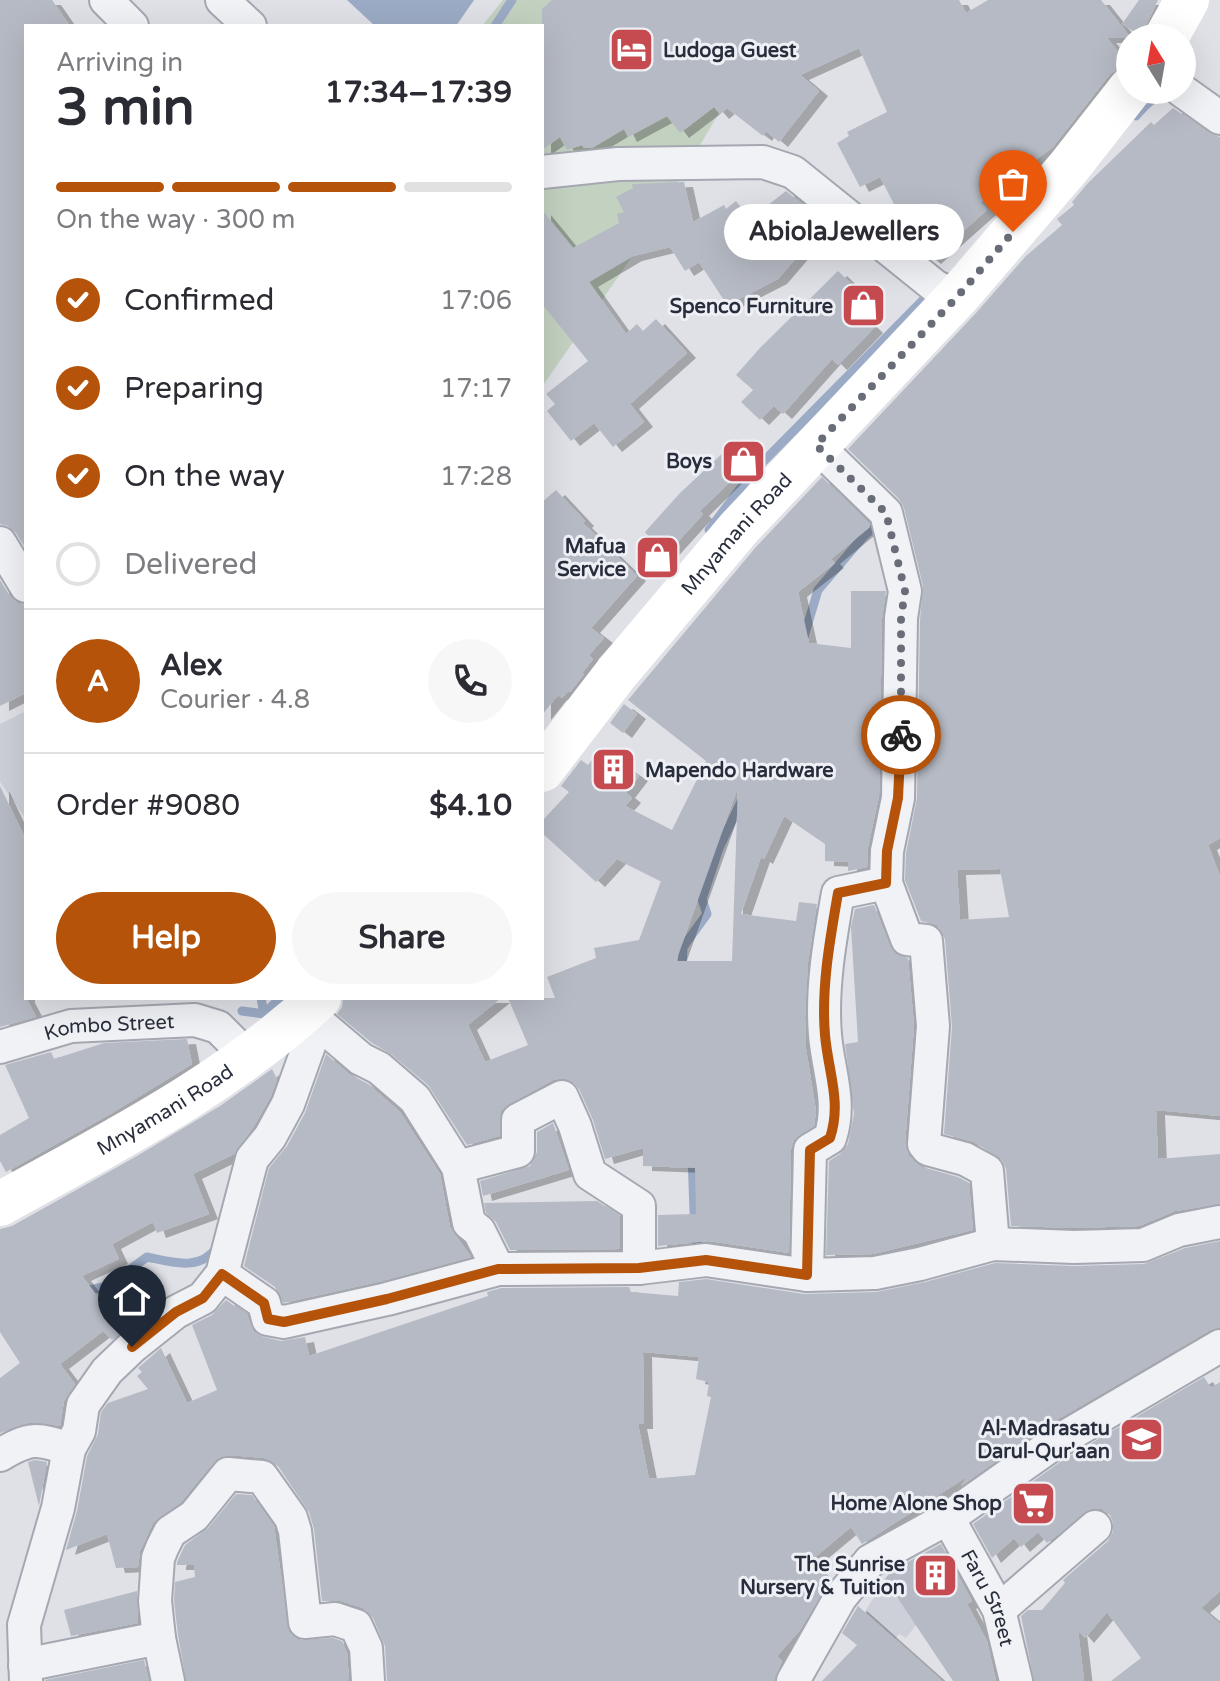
<!DOCTYPE html>
<meta charset="utf-8">
<style>
:root{--surface:#fff;--page:#f7f7f7;--text:#2b2b33;--muted:#7c7c81;--line:#e1e1e2;--accent:#b45309}
body{margin:0;font-family:"Varela Round",sans-serif;background:var(--page);color:var(--text);height:100vh;display:flex;flex-direction:column;font-size:30px;white-space:nowrap}
*{box-sizing:border-box;margin:0}
p{font-size:26px;color:var(--muted)}
.icon{flex:none;width:44px;height:44px;fill:none;stroke:currentColor;stroke-width:2;stroke-linecap:round;stroke-linejoin:round}
.map{position:relative;flex:1;overflow:hidden}
.side{position:absolute;left:24px;top:24px;width:520px;height:976px;display:flex;flex-direction:column;background:var(--surface);border-radius:0px;box-shadow:0 8px 32px #0002}
.side>*{flex:none}
.needle{width:52px;rotate:349deg}
.controls{position:absolute;left:1116px;top:24px;display:grid;gap:16px}
.controls a{display:grid;place-items:center;width:80px;height:80px;border-radius:50%;background:var(--surface);box-shadow:0 8px 32px #0002;font-size:40px}
.pin{position:absolute;display:grid;place-items:center;width:68px;height:68px;color:#fff;margin:-82px -34px;border-radius:50% 50% 50% 0;rotate:-45deg;box-shadow:0 0 8px #0007}
.pin .icon{rotate:45deg}
.courier{position:absolute;display:grid;place-items:center;width:80px;height:80px;margin:-40px;border:6px solid #b45309;border-radius:50%;background:#fff;color:#222;box-shadow:0 2px 10px #0007}
.bubble{position:absolute;height:56px;border-radius:28px;background:var(--surface);box-shadow:0 8px 32px #0002;font-size:26px;font-weight:700;line-height:56px;text-align:center}
.summary em{font-style:normal;font-weight:700}
.summary div{display:flex;flex-direction:column-reverse}
.summary{display:flex;align-items:center;justify-content:space-between;height:136px;padding:0 32px}
h1{font-size:52px;font-weight:700;line-height:60px}
.bar{display:grid;grid-template-columns:repeat(4,1fr);gap:12px 8px;align-content:center;height:96px;padding:0 32px}
.bar i{height:10px;border-radius:6px;background:var(--line)}
.bar .on{background:var(--accent)}
.bar p{grid-column:span 4}
.line{display:flex;align-items:center;gap:20px;padding:0 32px;border-top:2px solid var(--line)}
.line div{flex:1}
.round{display:grid;place-items:center;flex:none;width:84px;height:84px;border-radius:42px;background:var(--page)}
ol{padding:0 32px;list-style:none}
li{display:flex;align-items:center;gap:24px;height:88px}
li p{margin-inline-start:auto}
li .icon{padding:8px;border-radius:50%;background:var(--accent);color:#fff;stroke-width:4}
li:last-child{color:var(--muted)}
li i{width:44px;height:44px;border:4px solid var(--line);border-radius:50%}
.button{display:flex;gap:16px;margin-top:auto;padding:16px 32px}
.button a{flex:1;height:92px;border-radius:48px;background:var(--accent);color:#fff;font-size:32px;font-weight:700;line-height:92px;text-align:center}
.button a+a{background:var(--page);color:var(--text)}
.map>svg:first-child{display:block}
</style>
<div class="map">
<svg width="1220" height="1681" viewBox="0 0 1220 1681">
<defs>
<filter id="shadow"><feDropShadow dx="9" dy="5" stdDeviation="0" flood-color="#0004"/></filter>
</defs>
<rect width="100%" height="100%" fill="#dfe1e7"/>
<path fill="#cdd0d9" d="M26,711V819L0,782V724Z
M888,1576L917,1624L906,1638L899,1634L888,1649L856,1625Z"/>
<path fill="#c3d1c1" d="M503,0H805L719,113L647,235L542,387V26H482Z"/>
<path fill="#9cabc5" d="M347,0H474L456,26H375Z"/>
<g fill="none" stroke-linecap="round" stroke-linejoin="round">
<path stroke="#9cabc5" stroke-width="9" d="M495,26L512,0
M1136,116C1149,101 1155,93 1176,97
M709,530L752,473L931,292
M803,640L818,590L863,537L881,521
M682,970L683,947L707,914L702,899L719,848L741,802
M261,998L264,1014
M242,1011L264,1014
M264,1014L280,998
M692,1156L695,1239L703,1255
M81,1292L107,1286L147,1257C171,1262 200,1272 217,1247"/>
</g>
<path fill="#b6bac4" fill-rule="evenodd" filter="url(#shadow)" d="M0,0H52L70,26H26V549L16,533L8,526L0,524Z
M552,0H959L966,13L988,0H1101L1131,38H1107L1127,62L1125,65L1110,74L1052,148L1007,180L1010,183L980,202L987,210L932,259L887,223L898,212L880,177L860,187L837,143L849,136L847,132L887,112L859,48L800,75L819,91L779,142L766,131L763,136L727,108L720,114L714,107L680,133L667,116L628,137L624,129L592,148H584L582,145L567,150L560,137L542,150V9Z
M1139,0H1158L1141,36L1122,24Z
M1173,108L1209,133L1220,137V838L1208,845L1220,876V1116L1156,1110L1158,1159L1220,1154V1204L1175,1211L1139,1226L1074,1228L1011,1226L1006,1169L1002,1160L974,1142L944,1134L952,1027L945,939L937,925L921,921L905,880L906,853L917,798L920,620L923,586L904,508L899,499L848,449L976,313L1026,256L1062,225L1057,219L1074,205L1072,202L1088,183L1151,122L1154,125ZM1000,869L1009,917L960,920L957,870Z
M684,182L693,222L724,205L726,209L736,201L750,219L786,191L826,223L778,279L727,305L699,262L685,271L670,247L633,256L589,282L626,334L637,324L643,331L656,319L687,353L630,404L644,422L613,447L594,423L571,441L547,411L555,404L546,394L588,361L542,304V210L573,248L619,223L617,214L624,212L616,197L633,188L632,184Z
M838,271L873,305L862,316L874,328L838,365L832,359L783,414L774,406L760,420L741,402L753,390L736,375L760,348Z
M738,439L755,457L700,511L703,514L665,556L645,532L680,493Z
M822,477L869,523L870,527L831,559L835,563L798,592L809,643L851,648V591H886L882,618L879,796L868,847L867,867L848,871V862L825,861V844L784,816L764,859L761,857L741,914L796,921L799,902L817,904L808,962L805,1017L806,1049L816,1111L814,1126L794,1140L791,1149L789,1253L709,1241L658,1246V1215L696,1214L695,1168L643,1166V1148L605,1159L593,1120L579,1089L573,1082L564,1078L553,1080L509,1104L501,1111L499,1136L467,1145L428,1085L391,1054L372,1043L337,1014L342,1007L343,998H501L468,1025L485,1062L528,1045L508,998H555L547,977L596,958L594,948L639,940L661,881L617,859L596,882L542,833V821L569,792L561,786L581,760L588,765L600,749L639,776L626,793L632,798L625,806L672,830L706,761L628,700L756,547ZM738,787L732,961H676Z
M556,490L585,521L583,523L637,576L591,628L604,638L589,655L593,659L582,673L584,674L570,692L568,691L562,698L558,695L542,715V502Z
M0,580L10,596L18,603L26,605V693L0,706Z
M624,704L637,714L623,733L610,723Z
M0,786L26,840V998L36,1017L0,1027Z
M874,905L890,946L896,954L908,958L914,1026L905,1144L909,1156L922,1167L958,1177L969,1183L973,1230L873,1254L826,1255L829,1161L840,1154L848,1144L854,1114L845,1044L858,1042L851,927L855,909Z
M187,1039L192,1064L112,1113L6,1172L0,1161V1135L29,1118L5,1065L51,1052L54,1059L104,1043Z
M326,1054L349,1074L368,1084L400,1112L440,1174L450,1227L471,1257L382,1281L283,1303L275,1287L244,1266L269,1168L287,1146L305,1113Z
M272,1069L277,1079L271,1096L254,1126L234,1154L193,1174L209,1214L157,1233L153,1222L112,1244L119,1259L82,1276L115,1319L141,1306L144,1313L112,1340L103,1331L60,1364L75,1384L64,1401L60,1426L31,1422L0,1433V1378L20,1363L0,1332V1229L12,1226L137,1156L220,1106Z
M553,1123L569,1170L483,1196L480,1181L530,1166L537,1152V1132Z
M597,1201L620,1216V1249L510,1250L496,1222L486,1213L484,1203Z
M1220,1241V1327L1210,1330L1043,1428L961,1486L968,1476L862,1544L851,1527L809,1562L830,1580L800,1630L777,1656L782,1661L774,1681H387L385,1646L373,1618L363,1608L341,1601H322L314,1529L309,1512L278,1466L264,1458L229,1455L214,1462L181,1502L153,1523L140,1551L138,1567L116,1568L107,1534L66,1550L77,1511L87,1456L98,1434L101,1412L108,1403L148,1389L137,1376L142,1372L138,1368L161,1348L187,1403L217,1390L192,1325L212,1315L226,1300L247,1315L254,1332L264,1337L281,1341L305,1337L309,1356L488,1296L487,1292L501,1288L629,1287L631,1292L678,1296L679,1282L706,1279L804,1294L876,1292L925,1282L995,1263L1074,1266L1144,1264L1185,1248ZM643,1352L699,1357L696,1379L709,1382L707,1396L711,1397L695,1475L649,1479L638,1424H644Z
M1204,1377L1211,1388L1220,1382V1591L1201,1608L1220,1624V1681H1111L1141,1658L1107,1612L1085,1638L1078,1630L1084,1681H1034L1021,1616L1028,1610H1042L1065,1583L1063,1580L1108,1541L1113,1532V1523L1110,1515L1102,1509H1091L1047,1543L1038,1532L1021,1547L1014,1538L992,1558L973,1524L1063,1460Z
M35,1460L47,1462L39,1506L28,1462Z
M236,1494L252,1495L274,1526L289,1632L298,1640L333,1638L342,1641L347,1653L349,1681H186L178,1635L174,1601L175,1582L195,1577L194,1565H177V1562L185,1545L208,1528Z
M941,1544L972,1601L967,1604L987,1641L996,1681H953L885,1579L891,1571Z
M137,1591L138,1623L71,1636L64,1610Z
M858,1606L942,1681H822L857,1645L842,1633Z
M144,1660L149,1681H45V1680Z"/>
<g fill="none" stroke-linecap="round" stroke-linejoin="round">
<defs>
<g id="street">
<path d="M106,0L132,26"/>
<path d="M222,0L250,26"/>
<path d="M1181,90L1220,118"/>
<path d="M542,172L618,164L763,162L793,172L936,287L958,296"/>
<path d="M0,543L26,586"/>
<path d="M886,883L907,939L926,941L933,1026L924,1144L928,1149L965,1159L987,1171L993,1244"/>
<path d="M314,1019L361,1059L379,1068L415,1099L458,1167L518,1151V1120L562,1097L575,1126L590,1174L639,1206V1268"/>
<path id="s1" d="M0,1047L71,1026L195,1020L218,1027L247,1056"/>
<path d="M458,1167L469,1223L479,1231L498,1269"/>
<path d="M222,1274L264,1303L268,1319L284,1322L387,1299L498,1269L639,1268L706,1260L807,1275L875,1273L920,1264L993,1244L1074,1247L1143,1245L1179,1230L1220,1222"/>
<path d="M807,1275L810,1150L830,1138C842,1102 828,1071 825,1035C821,988 830,939 838,893L886,883L887,851L898,798L901,618L905,591L886,513L816,445"/>
<path d="M0,1455C30,1437 37,1438 69,1449"/>
<path id="s2" d="M948,1518L999,1610L1016,1681"/>
<path d="M999,1610L1095,1527"/>
<path d="M159,1638L155,1601L158,1558L162,1548L170,1532L194,1516L228,1474L262,1477L291,1518L295,1531L305,1622L335,1619L356,1626L366,1648L368,1681"/>
<path d="M25,1665L159,1638L168,1681"/>
<path d="M26,1681L24,1625L58,1508L69,1449L79,1431L83,1405L107,1371L132,1347L176,1312L203,1298L222,1274L252,1159L270,1137L288,1104L312,1037L314,1019L308,1009"/>
<path d="M793,1681L840,1598L870,1561L948,1518L1053,1444L1220,1346"/>
</g>
</defs>
<use href="#street" stroke="#a5a8b1" stroke-width="36"/>
<use href="#street" stroke="#f1f2f6" stroke-width="32"/>
<g stroke="#fff" stroke-width="44">
<path d="M1166,38L1187,0"/>
<path id="s3" d="M542,770L615,675L739,528L958,296L1068,168L1130,89"/>
<path id="s4" d="M0,1204C110,1143 226,1085 319,998"/>
</g>
</g>
<g fill="none" stroke-linecap="round" stroke-linejoin="round">
<path stroke="#696d78" stroke-width="8" stroke-dasharray="0 14.4" d="M901,735V618L905,591L886,513L816,445L958,296L1013,232"/>
<path stroke="#b45309" stroke-width="10" d="M132,1347L176,1312L203,1298L222,1274L264,1303L268,1319L284,1322L387,1299L498,1269L639,1268L706,1260L807,1275L810,1150L830,1138C842,1102 828,1071 825,1035C821,988 830,939 838,893L886,883L887,851L898,798L901,735"/>
</g>
<defs>
<symbol id="hotel-square" viewBox="-11 -11 22 22"><rect x="-9" y="-9" width="18" height="18" rx="4" fill="#c54b50" stroke="#eef0f5"/><path d="M-6-4.5h1.5V1H6V5H4.5V3h-9V5H-6ZM-4 0a1.8 1.8 0 1 1 3.6 0ZM.5 0V-2.5h3Q6-2.5 6 0Z" fill="#fff"/></symbol>
<symbol id="shop-square" viewBox="-11 -11 22 22"><rect x="-9" y="-9" width="18" height="18" rx="4" fill="#c54b50" stroke="#eef0f5"/><path d="M-5-2.5h2.3a2.7 3.5 0 0 1 5.4 0H5L5.5 6h-11ZM-1.5-2.5h3a1.5 2.3 0 0 0-3 0Z" fill="#fff"/></symbol>
<symbol id="building-square" viewBox="-11 -11 22 22"><rect x="-9" y="-9" width="18" height="18" rx="4" fill="#c54b50" stroke="#eef0f5"/><path d="M-4-6H4V6H1V3H-1V6H-4ZM-2.5-4.3h1.7v1.8h-1.7ZM.8-4.3h1.7v1.8H.8ZM-2.5-1h1.7V.8h-1.7ZM.8-1h1.7V.8H.8Z" fill="#fff"/></symbol>
<symbol id="school-square" viewBox="-11 -11 22 22"><rect x="-9" y="-9" width="18" height="18" rx="4" fill="#c54b50" stroke="#eef0f5"/><path d="M0-5L7-2L0 1L-7-2ZM-4 1L0 2.5L4 1V4Q0 6-4 4Z" fill="#fff"/></symbol>
<symbol id="supermarket-square" viewBox="-11 -11 22 22"><rect x="-9" y="-9" width="18" height="18" rx="4" fill="#c54b50" stroke="#eef0f5"/><path d="M-6-5.5h2.5l.6 2H6L4.5 2H-2.5L-4.4-4H-6ZM-1.5 3.2a1.3 1.3 0 1 0 .1 0ZM3 3.2a1.3 1.3 0 1 0 .1 0Z" fill="#fff"/></symbol>
</defs>
<g fill-rule="evenodd">
<use href="#hotel-square" x="606" y="24" width="51" height="51"/>
<use href="#shop-square" x="838" y="280" width="51" height="51"/>
<use href="#shop-square" x="718" y="436" width="51" height="51"/>
<use href="#shop-square" x="632" y="532" width="51" height="51"/>
<use href="#building-square" x="588" y="744" width="51" height="51"/>
<use href="#school-square" x="1116" y="1414" width="51" height="51"/>
<use href="#supermarket-square" x="1008" y="1478" width="51" height="51"/>
<use href="#building-square" x="910" y="1550" width="51" height="51"/>
</g>
<g text-anchor="middle" stroke-width="6" stroke-linejoin="round" paint-order="stroke">
<g font-size="20" font-weight="bold" fill="#292e3d" stroke="#eef0f5" text-anchor="end">
<text x="663" y="57" text-anchor="start">Ludoga Guest</text>
<text x="833" y="313">Spenco Furniture</text>
<text x="712" y="468">Boys</text>
<text x="626" y="553">Mafua<tspan x="626" dy="23">Service</tspan></text>
<text x="645" y="777" text-anchor="start">Mapendo Hardware</text>
<text x="1110" y="1435">Al-Madrasatu<tspan x="1110" dy="23">Darul-Qur'aan</tspan></text>
<text x="1002" y="1510">Home Alone Shop</text>
<text x="905" y="1571">The Sunrise<tspan x="905" dy="23">Nursery &amp; Tuition</tspan></text>
</g>
<g font-size="20" fill="#292e3d" stroke="#eef0f5">
<text dy="7" stroke="none"><textPath href="#s3" startOffset="306">Mnyamani Road</textPath></text>
<text dy="7" stroke="none"><textPath href="#s1" startOffset="112">Kombo Street</textPath></text>
<text dy="7" stroke="none"><textPath href="#s4" startOffset="190">Mnyamani Road</textPath></text>
<text dy="7" stroke="none"><textPath href="#s2" startOffset="90">Faru Street</textPath></text>
</g>
</g>
</svg>
<div class="controls">
<a><svg class="needle" viewBox="-14 -14 28 28"><path d="M0-13l5 13h-10z" fill="#e53935"/><path d="M0 13l5-13h-10z" fill="#7c7c81"/></svg></a>
</div>
<div class="pin" style="left:1013px;top:232px;background:#ea580c"><svg class="icon" aria-label="bag" viewBox="0 0 24 24"><path d="M5 8h14l-1 12H6zM9 8a3 3 0 0 1 6 0"/></svg></div>
<div class="pin" style="left:132px;top:1347px;background:#1f2937"><svg class="icon" aria-label="home" viewBox="0 0 24 24"><path d="M3 11l9-7 9 7M6 9v11h12V9"/></svg></div>
<div class="courier" style="left:901px;top:735px"><svg class="icon" aria-label="bike" viewBox="0 0 24 24"><circle cx="6" cy="16" r="4"/><circle cx="18" cy="16" r="4"/><path d="M6 16l4-8h5l3 8M10 8l3 8H6M13 5h3"/></svg></div>
<div class="bubble" style="left:724px;top:204px;width:240px">AbiolaJewellers</div>
<section class="side">
<div class="summary"><div><h1>3 min</h1><p>Arriving in</p></div><em>17:34–17:39</em></div>
<div class="bar"><i class="on"></i><i class="on"></i><i class="on"></i><i></i><p>On the way · 300 m</p></div>
<ol>
<li><svg class="icon" aria-label="check" viewBox="0 0 24 24"><path d="M5 12l5 5 9-10"/></svg>Confirmed<p>17:06</p></li>
<li><svg class="icon" aria-label="check" viewBox="0 0 24 24"><path d="M5 12l5 5 9-10"/></svg>Preparing<p>17:17</p></li>
<li><svg class="icon" aria-label="check" viewBox="0 0 24 24"><path d="M5 12l5 5 9-10"/></svg>On the way<p>17:28</p></li>
<li><i></i>Delivered</li>
</ol>
<div class="line" style="height:144px"><b class="round" style="background:var(--accent);color:#fff">A</b><div><b>Alex</b><p>Courier · 4.8</p></div><a class="round"><svg class="icon" aria-label="phone" viewBox="0 0 24 24"><path d="M5 4h4l2 5-3 2q2 4 5 5l2-3 5 2v4C11 20 4 13 5 4z"/></svg></a></div>
<div class="line" style="height:104px"><div>Order #9080</div><b>$4.10</b></div>
<div class="button"><a>Help</a><a>Share</a></div>
</section>
</div>
